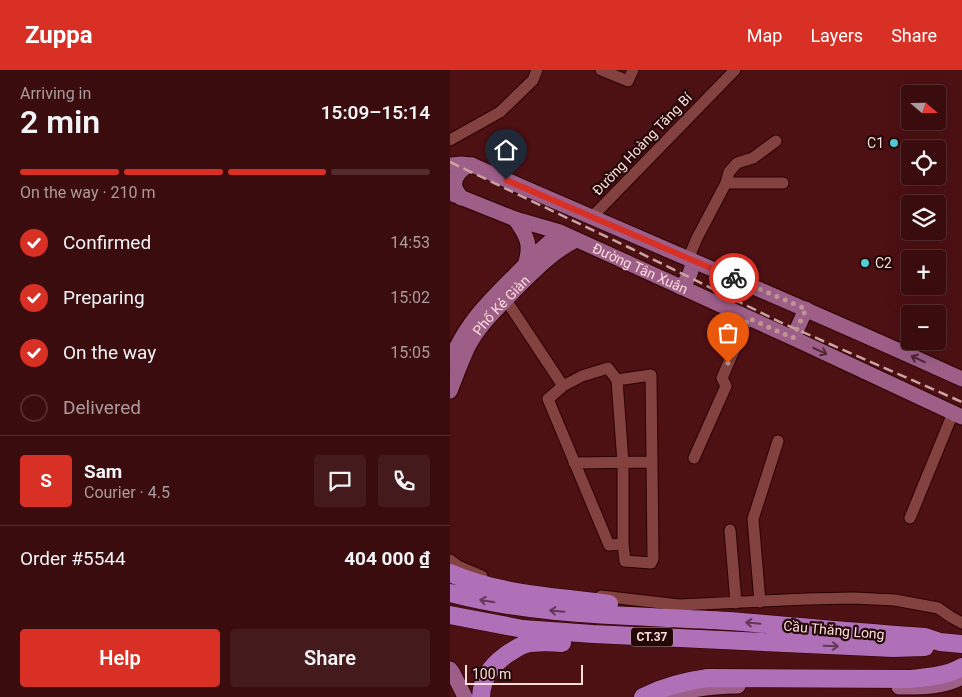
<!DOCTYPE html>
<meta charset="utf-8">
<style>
:root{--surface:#3a0c0e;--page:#451a1c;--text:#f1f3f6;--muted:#ab9b9e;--line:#542c2e;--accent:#d93025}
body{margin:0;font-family:Roboto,sans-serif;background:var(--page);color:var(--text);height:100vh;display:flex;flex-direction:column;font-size:19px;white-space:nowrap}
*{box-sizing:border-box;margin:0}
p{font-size:16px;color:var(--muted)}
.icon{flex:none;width:28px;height:28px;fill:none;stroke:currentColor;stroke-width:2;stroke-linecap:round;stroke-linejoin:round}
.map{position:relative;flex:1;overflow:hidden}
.details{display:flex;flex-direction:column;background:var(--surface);width:450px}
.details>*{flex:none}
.needle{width:32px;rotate:110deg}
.controls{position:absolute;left:451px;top:15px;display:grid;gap:10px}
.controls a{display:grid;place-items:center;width:45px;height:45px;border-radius:5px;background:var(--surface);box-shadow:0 5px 20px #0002,0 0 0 1px var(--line);font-size:25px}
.scale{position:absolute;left:15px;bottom:12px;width:118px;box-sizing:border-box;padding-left:5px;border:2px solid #fddcda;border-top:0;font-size:14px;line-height:18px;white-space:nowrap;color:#fddcda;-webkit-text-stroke:4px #230808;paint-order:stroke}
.pin{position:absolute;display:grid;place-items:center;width:42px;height:42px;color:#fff;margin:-51px -21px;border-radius:50% 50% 50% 0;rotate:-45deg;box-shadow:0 0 5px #0007}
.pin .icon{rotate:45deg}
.courier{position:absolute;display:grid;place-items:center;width:50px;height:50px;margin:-25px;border:4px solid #d93025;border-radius:50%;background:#fff;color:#222;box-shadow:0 1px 6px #0007}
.overview em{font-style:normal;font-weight:600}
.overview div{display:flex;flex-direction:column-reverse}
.overview{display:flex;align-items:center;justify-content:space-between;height:85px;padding:0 20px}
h1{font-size:32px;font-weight:600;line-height:38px}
.bar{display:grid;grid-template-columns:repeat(4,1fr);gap:8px 5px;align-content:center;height:60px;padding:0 20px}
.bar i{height:6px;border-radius:4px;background:var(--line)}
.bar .on{background:var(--accent)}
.bar p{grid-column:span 4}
.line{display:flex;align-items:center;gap:12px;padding:0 20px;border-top:1px solid var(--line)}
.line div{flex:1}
.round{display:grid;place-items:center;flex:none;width:52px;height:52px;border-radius:5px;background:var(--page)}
ol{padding:0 20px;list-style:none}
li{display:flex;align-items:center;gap:15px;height:55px}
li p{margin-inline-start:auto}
li .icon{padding:5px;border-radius:50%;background:var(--accent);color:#fff;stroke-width:4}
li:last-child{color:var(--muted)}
li i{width:28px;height:28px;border:2px solid var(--line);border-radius:50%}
.action{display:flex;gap:10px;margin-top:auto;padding:10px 20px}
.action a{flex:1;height:58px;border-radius:5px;background:var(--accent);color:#fff;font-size:20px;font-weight:600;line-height:58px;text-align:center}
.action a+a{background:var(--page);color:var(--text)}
header{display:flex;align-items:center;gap:30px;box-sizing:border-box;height:70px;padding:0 25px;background:var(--accent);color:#fff}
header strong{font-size:24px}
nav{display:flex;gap:28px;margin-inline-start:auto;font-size:18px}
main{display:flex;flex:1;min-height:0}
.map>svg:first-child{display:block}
</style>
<header>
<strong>Zuppa</strong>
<nav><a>Map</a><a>Layers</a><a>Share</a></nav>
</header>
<main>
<section class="details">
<div class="overview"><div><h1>2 min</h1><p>Arriving in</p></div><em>15:09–15:14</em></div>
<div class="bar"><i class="on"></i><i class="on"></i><i class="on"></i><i></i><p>On the way · 210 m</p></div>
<ol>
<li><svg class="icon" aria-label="check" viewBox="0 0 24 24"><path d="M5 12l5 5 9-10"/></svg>Confirmed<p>14:53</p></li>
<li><svg class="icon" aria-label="check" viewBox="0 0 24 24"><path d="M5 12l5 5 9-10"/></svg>Preparing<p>15:02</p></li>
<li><svg class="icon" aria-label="check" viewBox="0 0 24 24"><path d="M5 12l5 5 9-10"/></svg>On the way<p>15:05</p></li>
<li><i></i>Delivered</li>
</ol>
<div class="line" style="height:90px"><b class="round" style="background:var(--accent);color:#fff">S</b><div><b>Sam</b><p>Courier · 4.5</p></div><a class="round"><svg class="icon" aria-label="chat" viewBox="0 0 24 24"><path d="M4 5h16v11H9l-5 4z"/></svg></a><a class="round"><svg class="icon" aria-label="phone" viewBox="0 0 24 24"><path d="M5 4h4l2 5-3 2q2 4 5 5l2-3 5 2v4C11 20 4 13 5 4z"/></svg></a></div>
<div class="line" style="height:65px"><div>Order #5544</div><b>404 000 ₫</b></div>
<div class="action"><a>Help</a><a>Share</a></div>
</section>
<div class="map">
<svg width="512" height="627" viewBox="0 0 512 627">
<rect width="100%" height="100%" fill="#4d1013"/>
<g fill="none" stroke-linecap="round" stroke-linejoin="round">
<defs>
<path id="minor" d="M151,0L178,11L183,0
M0,70L50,42L83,10L87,0
M276,113H333
M141,148L285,0
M238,189L247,168L276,113L279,102L287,93L303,88L326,71
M56,230L113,316
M244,388L276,316L272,308L298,248
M124,393L202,392L201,305L167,310
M460,448L503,343
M280,460L286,533
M173,474L159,475L98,329L113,316L132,306L158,298L167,310L173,393V474L175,491L201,493L203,489L202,392
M0,490L8,496L32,506
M151,526L229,535L357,529L404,528L445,530L488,538L501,547L512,553
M310,532L303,449L328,371"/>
<g id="major">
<path d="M0,95L11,94L22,95C185,167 350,235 512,309"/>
<path id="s1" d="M0,123L65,149L110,162L343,268L512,347"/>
<path d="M11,128C9,124 6,121 5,117C3,106 13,97 22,95"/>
<path d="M65,149C77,166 82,175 75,195"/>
<path d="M230,217C239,210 242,201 243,191"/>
<path d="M343,268L356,239"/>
<path d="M0,292C15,254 37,233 65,205C80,190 94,175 111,163"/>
<path id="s2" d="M0,321C6,306 12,289 19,275C30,254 48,238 64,221C83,202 102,182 126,170"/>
<path d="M0,599L3,603L15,627"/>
<path d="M449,617C471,617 492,618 512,607"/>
<path d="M216,627C240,619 263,616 288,616"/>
</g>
<path id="highway" d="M0,503C51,525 104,526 159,534
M0,523C91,547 186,545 279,551C344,556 410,563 475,567L490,572L512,574
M0,545L73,559L143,564L443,578L475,577
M31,627C32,608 41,596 56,585C62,581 69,576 76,574C88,571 100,572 112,573
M193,627C213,617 235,611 258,608L461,609C479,607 496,606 512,597"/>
</defs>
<use href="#minor" stroke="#2b0003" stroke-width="13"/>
<use href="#major" stroke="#2b0003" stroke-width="17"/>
<use href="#highway" stroke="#2b0003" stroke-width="19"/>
<use href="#minor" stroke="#834240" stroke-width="11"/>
<use href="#major" stroke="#9d5e88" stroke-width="15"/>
<use href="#highway" stroke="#af70b8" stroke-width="18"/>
<path stroke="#cca3a3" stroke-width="2.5" stroke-dasharray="10 5" stroke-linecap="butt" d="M0,92L178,177L332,253L512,332"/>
</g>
<defs><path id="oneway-shaft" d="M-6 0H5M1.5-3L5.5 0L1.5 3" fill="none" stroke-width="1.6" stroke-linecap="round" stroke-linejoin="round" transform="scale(1.25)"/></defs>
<g stroke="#4e2635">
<use href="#oneway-shaft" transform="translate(370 281) rotate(25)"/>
<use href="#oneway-shaft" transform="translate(468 289) rotate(-156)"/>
</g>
<g stroke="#623757">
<use href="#oneway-shaft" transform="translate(37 531) rotate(-170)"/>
<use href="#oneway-shaft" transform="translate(107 541) rotate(-175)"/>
<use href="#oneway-shaft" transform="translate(303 553) rotate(-175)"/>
<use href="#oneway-shaft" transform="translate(381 576) rotate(2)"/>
</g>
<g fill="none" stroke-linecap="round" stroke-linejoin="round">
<path stroke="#bf9594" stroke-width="5" stroke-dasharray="0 9" d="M278,293L298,248L343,268L356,239L284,208"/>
<path stroke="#d93025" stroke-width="6" d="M56,110L284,208"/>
</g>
<g fill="#52ccd5" stroke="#230808" stroke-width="2">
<circle cx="444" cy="73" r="5"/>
<circle cx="415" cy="193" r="5"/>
</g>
<g text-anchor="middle" stroke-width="4.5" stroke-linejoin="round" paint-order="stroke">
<rect fill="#230808" stroke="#bc9c9b" stroke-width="1" x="181" y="557.5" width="42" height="19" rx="4"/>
<g font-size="12" font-weight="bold" fill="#fddcda">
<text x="202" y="571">CT.37</text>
</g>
<g font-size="14" fill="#fddcda" stroke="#230808" text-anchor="end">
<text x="434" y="78">C1</text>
<text x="425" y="198" text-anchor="start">C2</text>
</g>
<g font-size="14" fill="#fddcda" stroke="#230808">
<text transform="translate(192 74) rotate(-46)" y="5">Đường Hoàng Tăng Bí</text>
<text dy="5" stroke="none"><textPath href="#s1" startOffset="205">Đường Tân Xuân</textPath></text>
<text dy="5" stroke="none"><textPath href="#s2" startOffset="101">Phố Kẻ Giàn</textPath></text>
<text transform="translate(384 560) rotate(5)" y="5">Cầu Thăng Long</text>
</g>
</g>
</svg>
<div class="controls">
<a><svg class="needle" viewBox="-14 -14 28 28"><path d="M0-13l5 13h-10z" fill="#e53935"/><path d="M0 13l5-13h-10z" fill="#ab9b9e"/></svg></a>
<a><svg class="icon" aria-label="locate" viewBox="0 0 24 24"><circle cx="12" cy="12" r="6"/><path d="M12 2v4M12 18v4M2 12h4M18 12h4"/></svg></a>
<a><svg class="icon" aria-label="layers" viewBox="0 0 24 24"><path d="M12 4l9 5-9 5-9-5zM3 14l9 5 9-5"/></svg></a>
<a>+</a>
<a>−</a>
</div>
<div class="scale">100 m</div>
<div class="pin" style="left:278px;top:293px;background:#ea580c"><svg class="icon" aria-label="bag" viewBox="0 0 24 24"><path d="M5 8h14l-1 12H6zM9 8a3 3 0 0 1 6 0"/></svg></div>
<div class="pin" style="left:56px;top:110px;background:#1f2937"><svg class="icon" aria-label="home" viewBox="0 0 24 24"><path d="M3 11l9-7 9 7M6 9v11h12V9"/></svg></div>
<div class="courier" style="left:284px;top:208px"><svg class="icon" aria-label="bike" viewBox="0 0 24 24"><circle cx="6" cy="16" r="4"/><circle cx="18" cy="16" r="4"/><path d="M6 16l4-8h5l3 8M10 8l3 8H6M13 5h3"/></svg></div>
</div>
</main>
